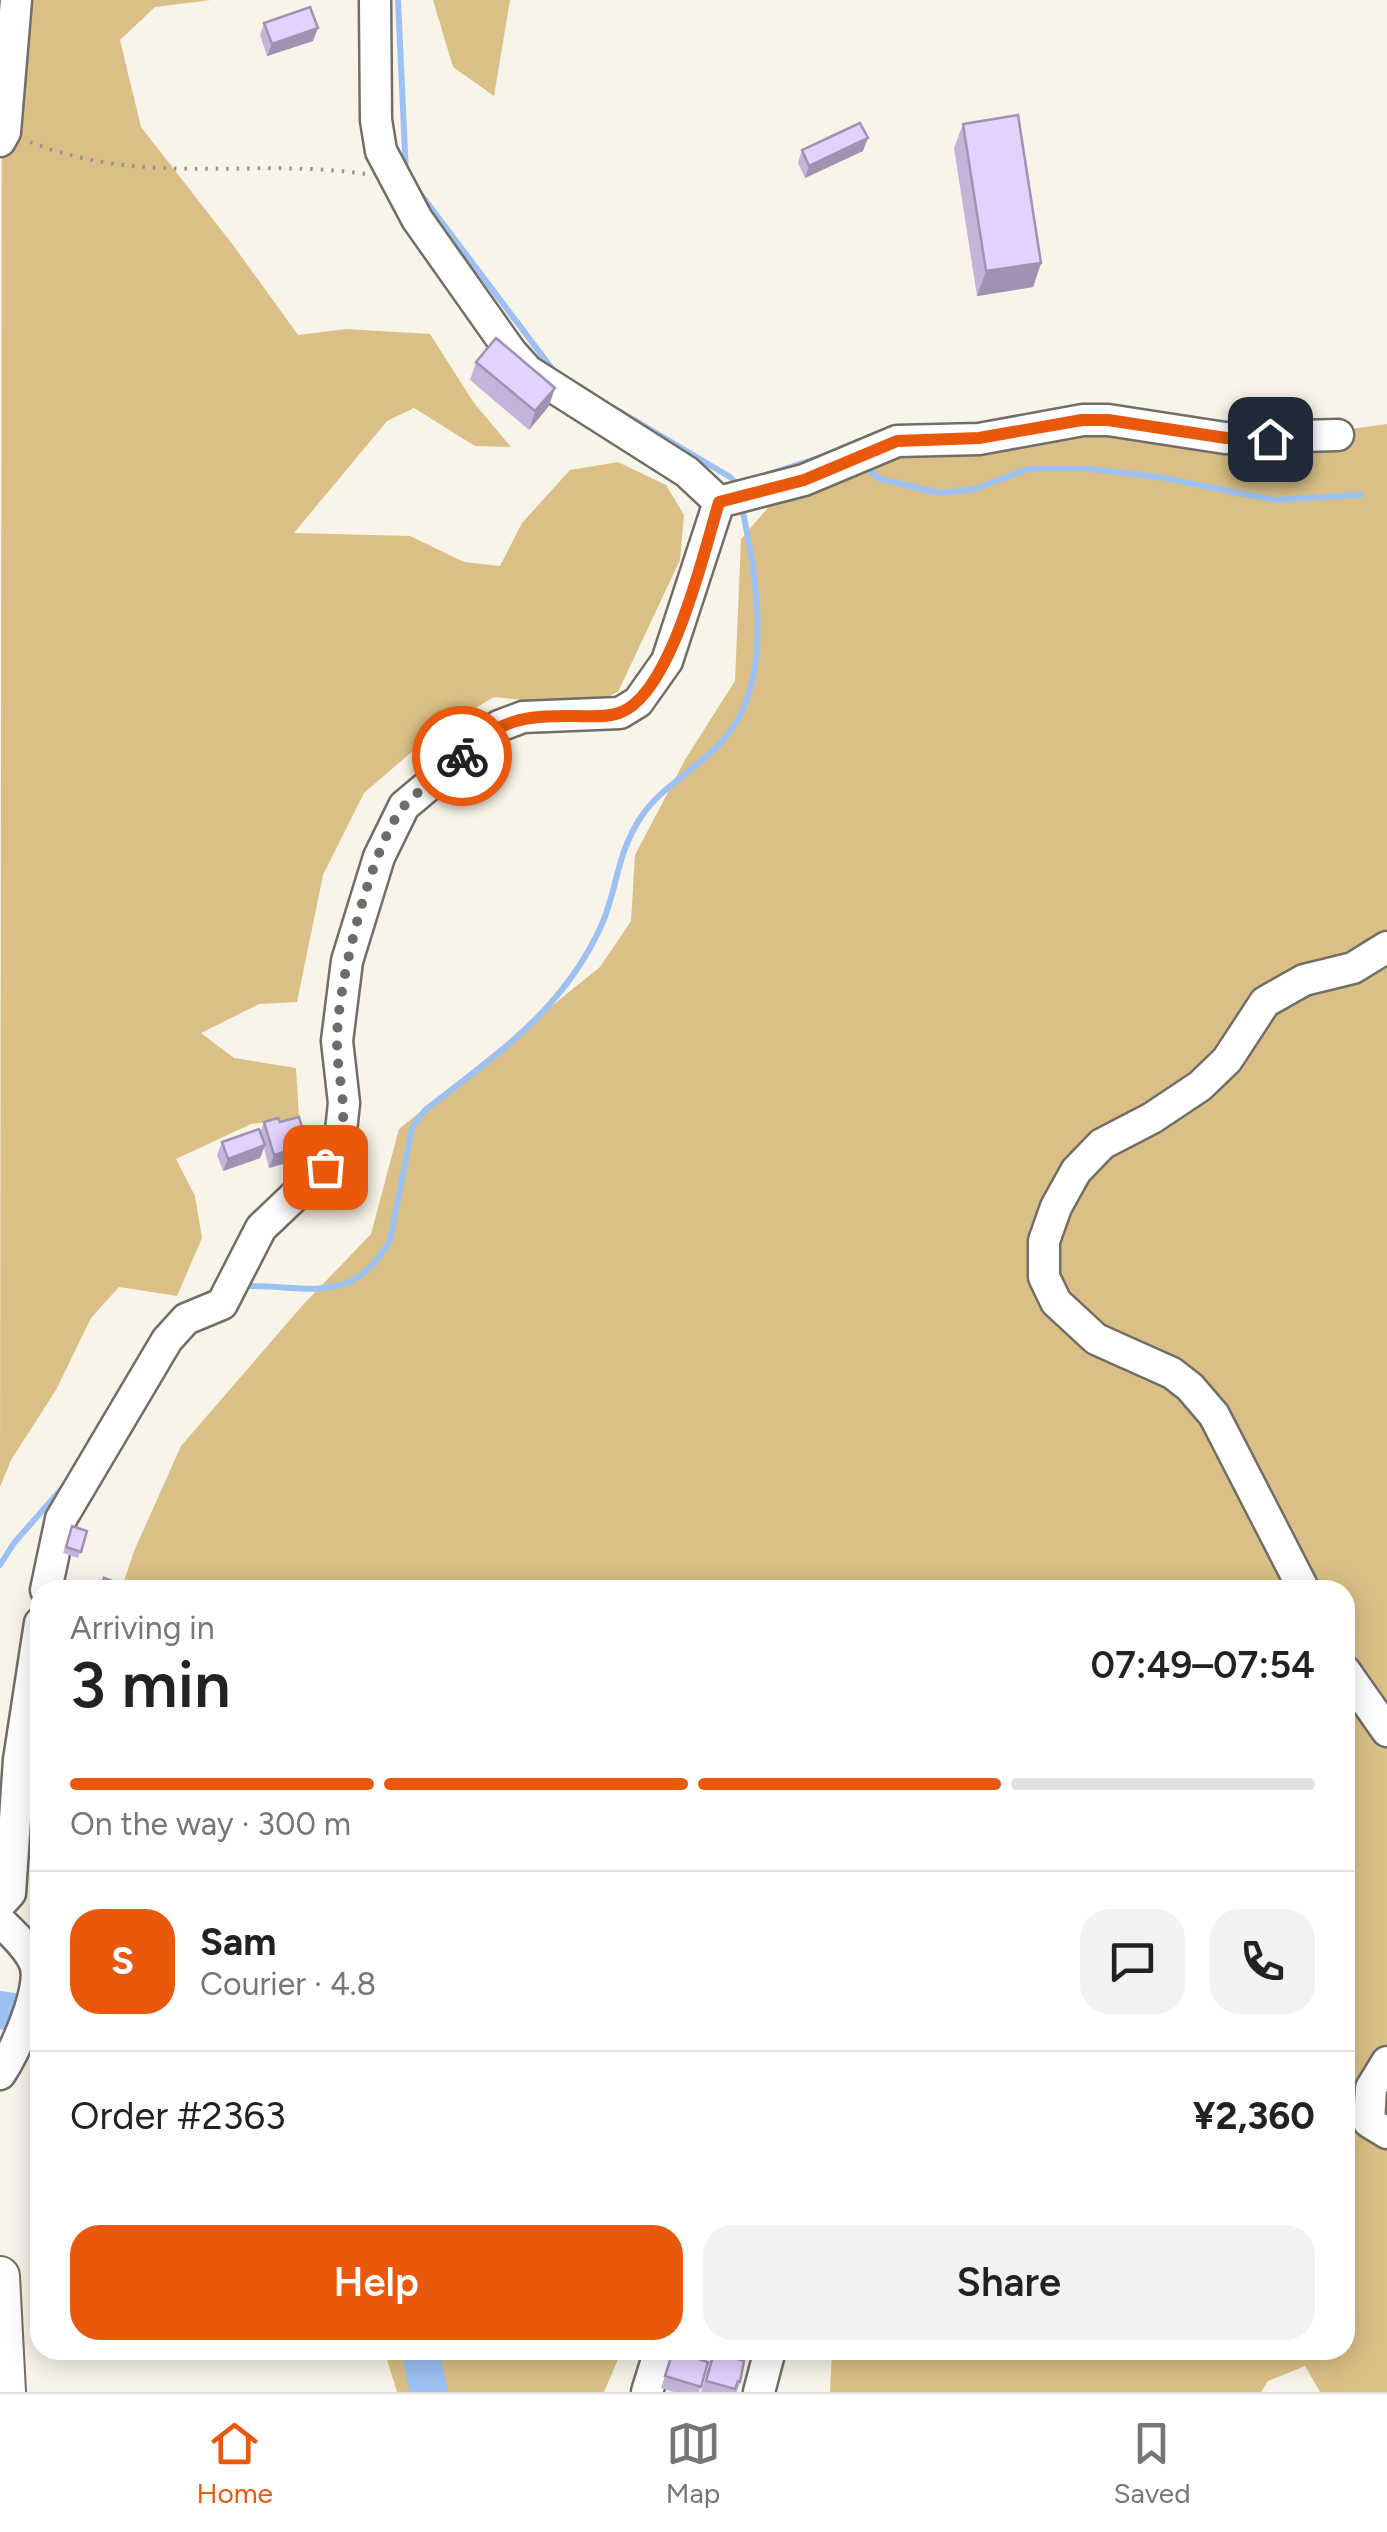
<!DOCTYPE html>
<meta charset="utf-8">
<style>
:root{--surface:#fff;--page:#f2f2f2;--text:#222;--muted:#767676;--line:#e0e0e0;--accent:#ea580c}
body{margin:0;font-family:Figtree,sans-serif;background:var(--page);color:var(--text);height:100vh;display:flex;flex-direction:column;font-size:38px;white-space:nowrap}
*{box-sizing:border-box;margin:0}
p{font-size:32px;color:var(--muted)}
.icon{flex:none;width:55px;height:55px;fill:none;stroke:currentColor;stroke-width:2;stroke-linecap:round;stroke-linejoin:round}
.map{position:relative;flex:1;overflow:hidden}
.drawer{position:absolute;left:30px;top:1580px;width:1325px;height:780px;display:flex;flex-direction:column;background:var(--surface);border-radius:30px;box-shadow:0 5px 25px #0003}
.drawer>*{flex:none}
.pin{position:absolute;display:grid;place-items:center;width:85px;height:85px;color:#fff;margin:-42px;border-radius:20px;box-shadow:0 5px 15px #0006}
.courier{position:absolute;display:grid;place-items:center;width:100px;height:100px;margin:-50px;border:8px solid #ea580c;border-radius:50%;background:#fff;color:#222;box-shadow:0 2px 12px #0007}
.summary em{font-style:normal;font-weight:600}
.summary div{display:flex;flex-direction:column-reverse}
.summary{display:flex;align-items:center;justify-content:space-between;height:170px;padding:0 40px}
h1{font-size:65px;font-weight:600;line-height:75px}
.bar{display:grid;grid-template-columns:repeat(4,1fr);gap:15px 10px;align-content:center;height:120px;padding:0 40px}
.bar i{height:12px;border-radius:8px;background:var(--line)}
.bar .on{background:var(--accent)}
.bar p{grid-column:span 4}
.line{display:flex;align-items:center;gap:25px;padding:0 40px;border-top:2px solid var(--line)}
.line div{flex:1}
.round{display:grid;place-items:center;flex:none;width:105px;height:105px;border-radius:30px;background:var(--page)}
.cta{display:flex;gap:20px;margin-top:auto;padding:20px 40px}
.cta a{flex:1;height:115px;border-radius:30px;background:var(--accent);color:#fff;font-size:40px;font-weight:600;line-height:115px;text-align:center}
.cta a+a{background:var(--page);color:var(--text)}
.tab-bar{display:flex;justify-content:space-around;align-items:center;height:140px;border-top:2px solid var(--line);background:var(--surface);font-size:28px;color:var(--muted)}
.tab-bar a{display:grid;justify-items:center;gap:5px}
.tab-bar .on{color:var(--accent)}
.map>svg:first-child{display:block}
</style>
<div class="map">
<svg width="1387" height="2392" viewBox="0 0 1387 2392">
<rect width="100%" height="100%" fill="#f9f4e9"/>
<path fill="#dac086" d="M2,0H211L155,7L120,40L141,127L233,245L298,335L346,329L430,334L474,403L511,447L475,446L414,408L387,421L294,533L410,536L464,562L500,566L522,523L570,470L618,462L666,485L684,515L680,560L618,692L585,707L494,697L435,732L364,793L323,875L297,1002L259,1004L201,1033L234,1058L296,1068L299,1118L251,1124L176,1159L195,1196L202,1238L177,1296L119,1287L91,1318L56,1390L11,1460L0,1487Z
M433,0H510L494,96L453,67Z
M1387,424V2392H1320L1305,2366L1268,2381L1261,2392H830L832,2350H1345V1590H121L134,1551L181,1446L301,1307L371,1234L399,1129L600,967L631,921L635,855L686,758L735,681L741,539L771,504L855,449L1085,433H1322Z
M384,2350H622L604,2392H397Z"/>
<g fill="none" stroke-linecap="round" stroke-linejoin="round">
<path stroke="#9dc1f3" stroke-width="6" d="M398,0L406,174
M416,188L556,374
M614,408L730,477L737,484
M866,468L880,479L939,493L975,489L1028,469H1089L1159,477L1274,500L1361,495
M769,474L824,456
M244,1286C309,1285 353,1307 390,1240L412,1128L425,1110C496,1055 564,1010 602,924C618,887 616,855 641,817C661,786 700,768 724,739C776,679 756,574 741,503
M191,1301L217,1291
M0,1565L14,1543L64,1486"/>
<path stroke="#9dc1f3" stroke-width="38" d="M0,2010L40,2016
M420,2350L429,2392"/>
<defs>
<path id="minor" d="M0,141L5,132L16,0
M719,502L804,480L897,441L979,439L1083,420H1108L1225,438L1338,435
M46,1590L61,1519L167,1340L186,1319L222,1304L261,1228L325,1167L339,1150L344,1103L337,1041L347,961L379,857L404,806L499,726L523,717L620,713L638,702L667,661L719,502L687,472L528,371L511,352L417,219L381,151L376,120L375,0
M1304,1590L1214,1415L1190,1387L1172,1373L1096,1339L1056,1302L1044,1277V1241L1056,1207L1076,1171L1102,1144L1152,1118L1200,1086L1227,1060L1265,1002L1304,980L1353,968L1387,947
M1345,1671L1387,1731
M0,1904L10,1893L19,1760L40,1623
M0,1921C12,1933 29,1948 35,1964C44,1988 14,2053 0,2074
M1387,2062L1371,2088L1369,2122L1387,2133
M647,2392L660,2350
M759,2392L770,2350"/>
<path id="major" d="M0,2276L6,2392"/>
</defs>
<use href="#minor" stroke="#726e65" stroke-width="35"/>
<use href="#major" stroke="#726e65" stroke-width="42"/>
<path stroke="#99968e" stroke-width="4" stroke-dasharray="2.5 8" stroke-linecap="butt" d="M30,142C149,188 248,157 366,174"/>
<use href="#minor" stroke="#fff" stroke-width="30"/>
<use href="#major" stroke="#fff" stroke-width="38"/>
</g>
<path fill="#c3b4da" d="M264,23L313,41L267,56L260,35Z
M963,124L1041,263L1033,287L977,296L954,148Z
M802,150L863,151L805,178L798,163Z
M476,362L549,406L529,430L470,380Z
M264,1122H280L307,1145L303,1158L269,1168L264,1148L260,1158L223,1171L217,1155L222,1142L260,1133Z
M72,1526L87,1531L78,1558L63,1553Z
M678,2350H698L695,2358L708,2362L699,2392H674L661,2388L673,2351L677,2353Z
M729,2350H752L750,2356Z
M714,2352L740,2382L737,2392H701Z"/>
<path fill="#9f92b2" d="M318,28L313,41L267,56L272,44Z
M868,138L863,151L805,178L809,166Z
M1041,263L1033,287L977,296L986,271Z
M555,388L549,406L529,430L535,411Z
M265,1145L260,1158L223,1171L228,1159Z
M307,1145L303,1158L269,1168L274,1155Z"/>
<path fill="#e3d1fe" stroke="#9f92b2" stroke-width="2.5" d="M310,7L318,28L272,44L264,23Z
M1018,115L1041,263L986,271L963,124Z
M860,123L868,138L809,166L802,150Z
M496,338L555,388L535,411L476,362Z
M299,1117L307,1145L274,1155L264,1122L278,1118L280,1122Z
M259,1129L265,1145L228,1159L222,1142Z
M72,1526L87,1531L81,1552L66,1547Z
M104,1578L133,1589L132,1590H100Z
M673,2351L708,2362L701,2387L665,2376Z
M714,2352L744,2361L740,2382L738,2381L735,2389L706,2381Z"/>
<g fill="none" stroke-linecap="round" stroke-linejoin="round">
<path stroke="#6e6c65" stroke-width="10" stroke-dasharray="0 18" d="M325,1167C357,1126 337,1088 337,1042C336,990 371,845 404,806C418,790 446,772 462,756"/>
<path stroke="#ea580c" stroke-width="12" d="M462,756C500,719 522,716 573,716C588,716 605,718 619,713C671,696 704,552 719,502L804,480L897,441L979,438L1082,420H1108L1226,438L1270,439"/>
</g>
</svg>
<div class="pin" style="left:325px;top:1167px;background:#ea580c"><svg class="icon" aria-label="bag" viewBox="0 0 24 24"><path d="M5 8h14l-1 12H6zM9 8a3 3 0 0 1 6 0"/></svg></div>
<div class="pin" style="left:1270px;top:439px;background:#1f2937"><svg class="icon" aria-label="home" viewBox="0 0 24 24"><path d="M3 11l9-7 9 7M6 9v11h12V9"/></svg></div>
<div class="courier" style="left:462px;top:756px"><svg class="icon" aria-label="bike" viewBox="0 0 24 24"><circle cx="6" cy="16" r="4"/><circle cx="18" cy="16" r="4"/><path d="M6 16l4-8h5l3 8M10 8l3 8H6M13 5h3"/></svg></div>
<section class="drawer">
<div class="summary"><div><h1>3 min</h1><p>Arriving in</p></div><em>07:49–07:54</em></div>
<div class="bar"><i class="on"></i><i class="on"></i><i class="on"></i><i></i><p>On the way · 300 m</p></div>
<div class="line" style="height:180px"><b class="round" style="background:var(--accent);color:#fff">S</b><div><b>Sam</b><p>Courier · 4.8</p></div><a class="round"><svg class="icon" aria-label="chat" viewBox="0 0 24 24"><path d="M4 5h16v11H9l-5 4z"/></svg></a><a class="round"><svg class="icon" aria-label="phone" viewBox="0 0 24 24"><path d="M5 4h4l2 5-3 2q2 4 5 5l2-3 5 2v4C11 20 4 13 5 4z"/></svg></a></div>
<div class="line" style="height:130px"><div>Order #2363</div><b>¥2,360</b></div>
<div class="cta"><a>Help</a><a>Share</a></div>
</section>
</div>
<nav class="tab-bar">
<a class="on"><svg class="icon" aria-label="home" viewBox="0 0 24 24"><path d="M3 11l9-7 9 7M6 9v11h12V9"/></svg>Home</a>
<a><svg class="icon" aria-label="map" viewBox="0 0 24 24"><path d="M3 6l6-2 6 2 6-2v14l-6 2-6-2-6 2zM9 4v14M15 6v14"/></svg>Map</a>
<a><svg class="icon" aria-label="saved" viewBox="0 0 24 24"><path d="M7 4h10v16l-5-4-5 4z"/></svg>Saved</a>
</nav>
